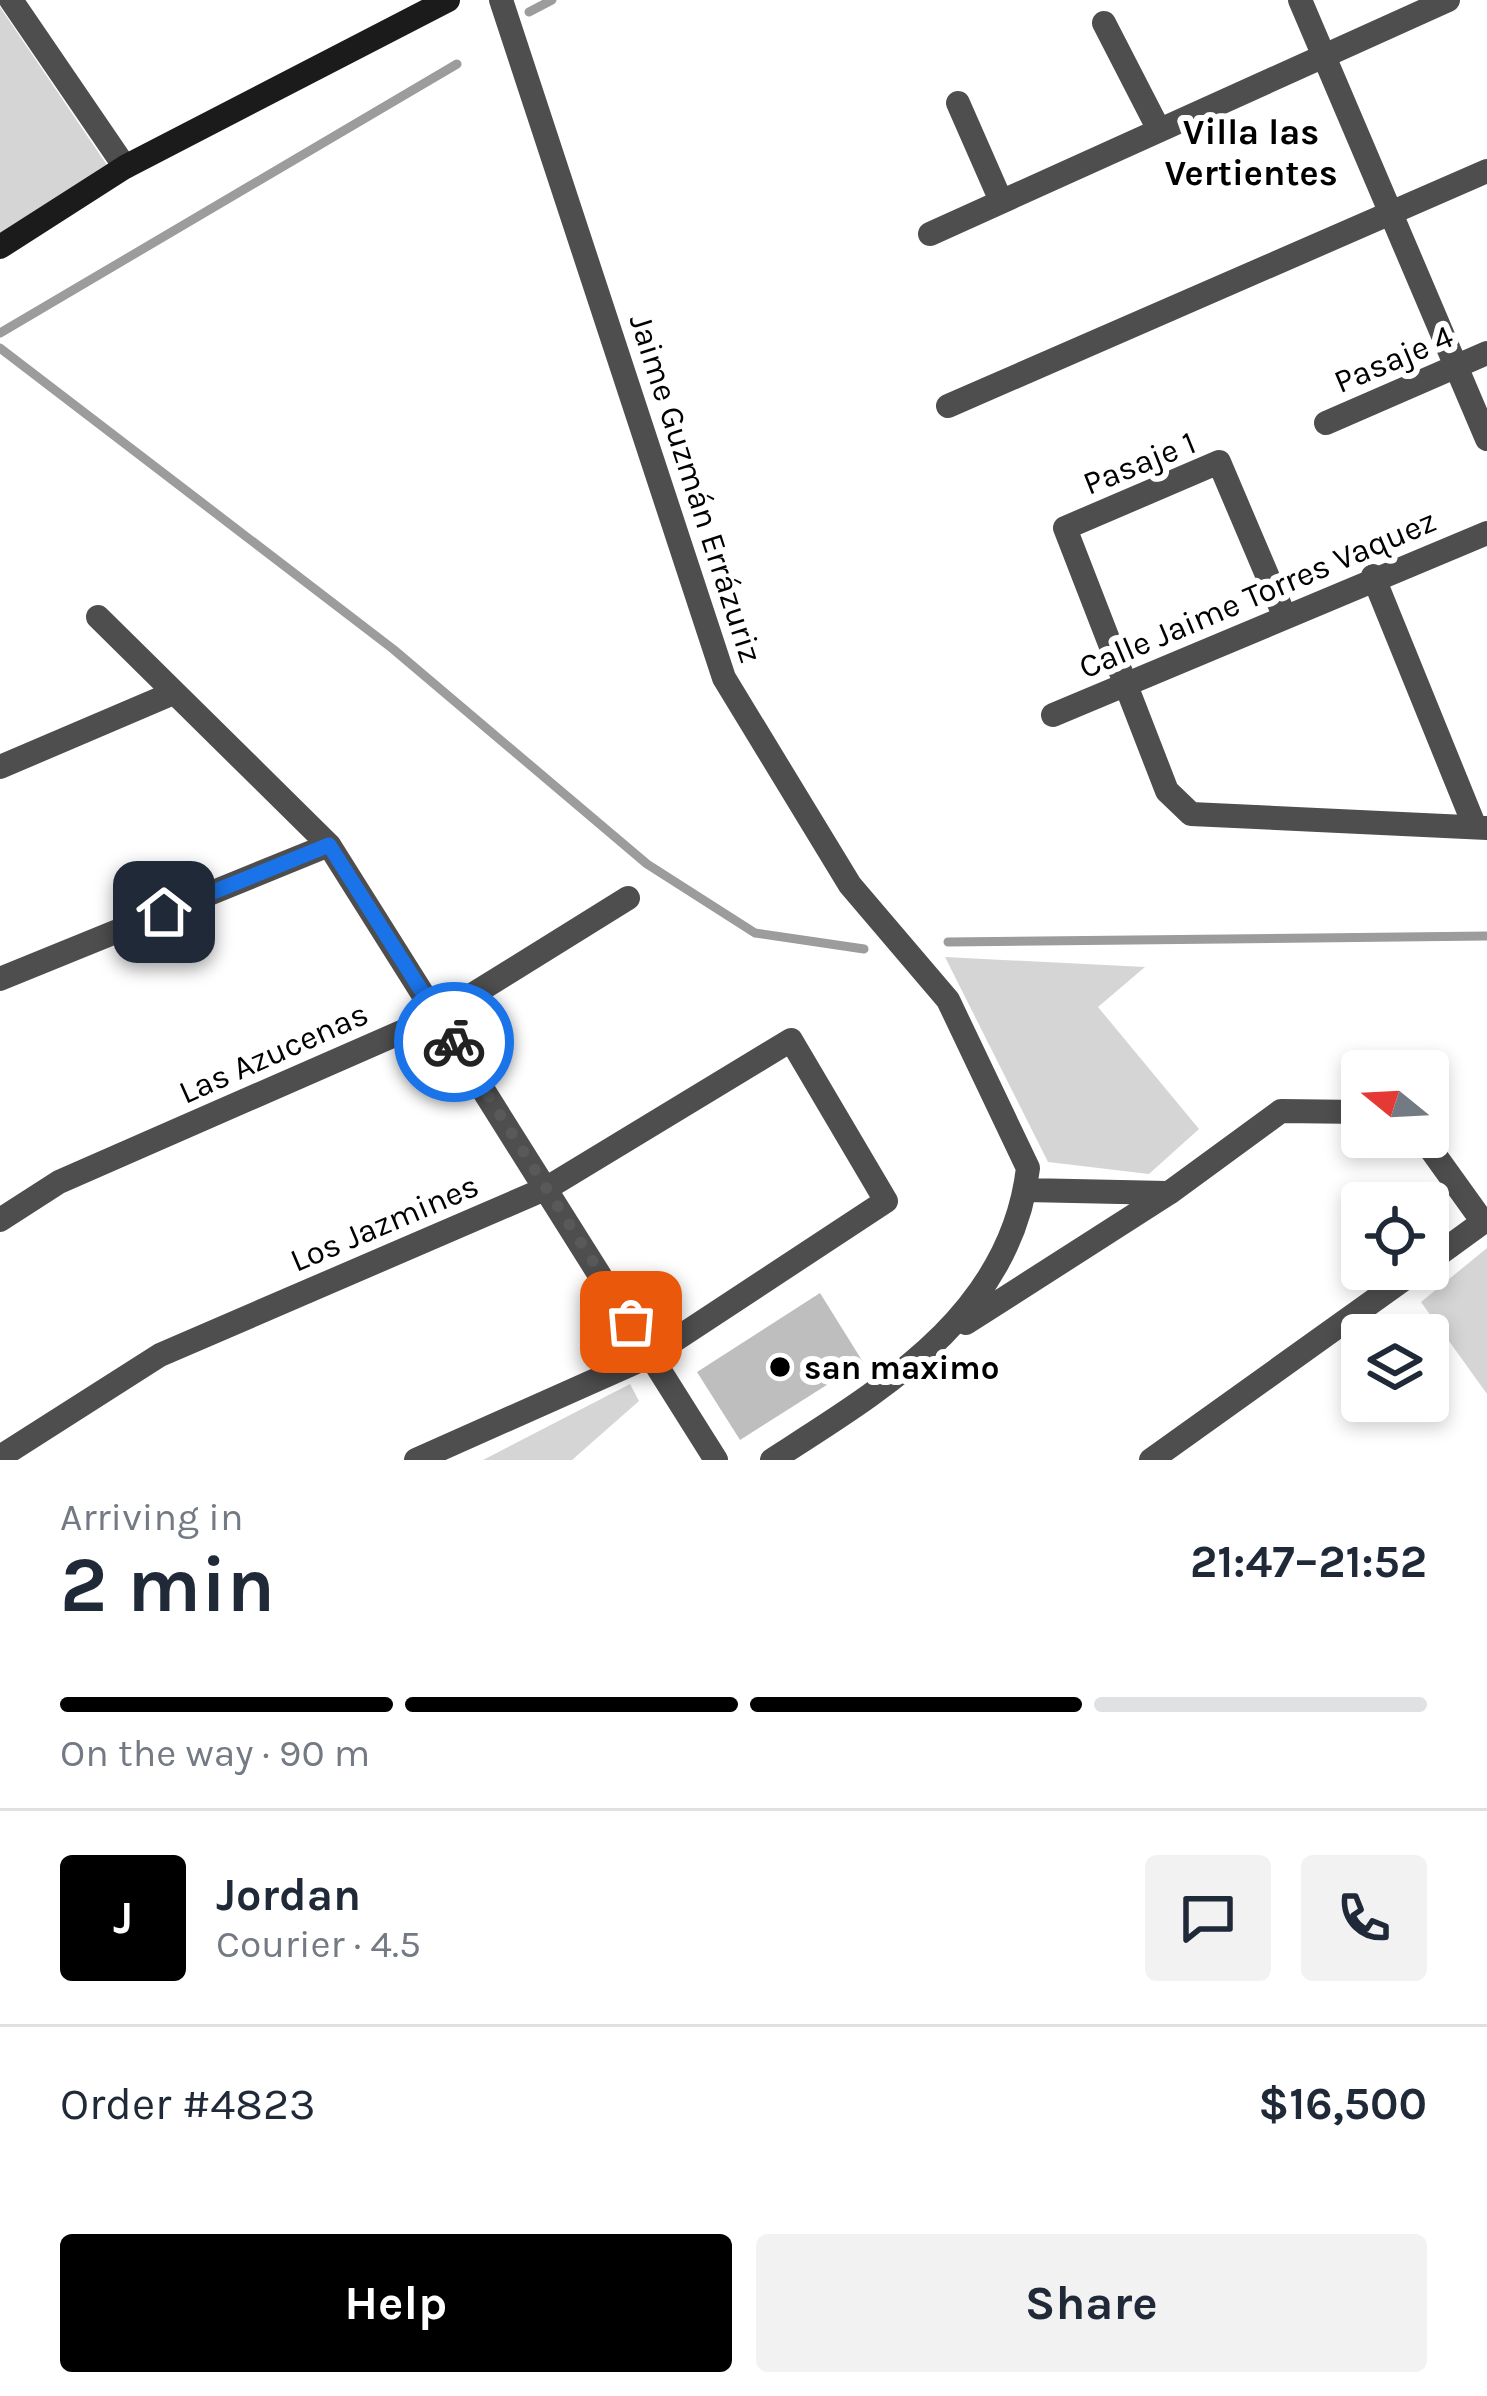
<!DOCTYPE html>
<meta charset="utf-8">
<style>
:root{--surface:#fff;--page:#f2f2f3;--text:#1f2937;--muted:#747a83;--line:#e0e1e3;--accent:#000}
body{margin:0;font-family:Karla,sans-serif;background:var(--page);color:var(--text);height:100vh;display:flex;flex-direction:column;font-size:45px;white-space:nowrap}
*{box-sizing:border-box;margin:0}
p{font-size:39px;color:var(--muted)}
.icon{flex:none;width:66px;height:66px;fill:none;stroke:currentColor;stroke-width:2;stroke-linecap:round;stroke-linejoin:round}
.map{position:relative;height:1460px;overflow:hidden}
.sheet{display:flex;flex-direction:column;background:var(--surface);flex:1}
.sheet>*{flex:none}
.needle{width:78px;rotate:288deg}
.buttons{position:absolute;left:1341px;top:1050px;display:grid;gap:24px}
.buttons a{display:grid;place-items:center;width:108px;height:108px;border-radius:12px;background:var(--surface);box-shadow:0 6px 18px #0003;font-size:60px}
.pin{position:absolute;display:grid;place-items:center;width:102px;height:102px;color:#fff;margin:-51px;border-radius:24px;box-shadow:0 6px 18px #0006}
.courier{position:absolute;display:grid;place-items:center;width:120px;height:120px;margin:-60px;border:9px solid #1a73e8;border-radius:50%;background:#fff;color:#222;box-shadow:0 3px 15px #0007}
.summary em{font-style:normal;font-weight:700}
.summary div{display:flex;flex-direction:column-reverse}
.summary{display:flex;align-items:center;justify-content:space-between;height:204px;padding:0 60px}
h1{font-size:78px;font-weight:700;line-height:90px}
.bar{display:grid;grid-template-columns:repeat(4,1fr);gap:18px 12px;align-content:center;height:144px;padding:0 60px}
.bar i{height:15px;border-radius:9px;background:var(--line)}
.bar .active{background:var(--accent)}
.bar p{grid-column:span 4}
.line{display:flex;align-items:center;gap:30px;padding:0 60px;border-top:3px solid var(--line)}
.line div{flex:1}
.round{display:grid;place-items:center;flex:none;width:126px;height:126px;border-radius:12px;background:var(--page)}
.primary-button{display:flex;gap:24px;margin-top:auto;padding:24px 60px}
.primary-button a{flex:1;height:138px;border-radius:12px;background:var(--accent);color:#fff;font-size:48px;font-weight:700;line-height:138px;text-align:center}
.primary-button a+a{background:var(--page);color:var(--text)}
.map>svg:first-child{display:block}
</style>
<div class="map">
<svg width="1487" height="1460" viewBox="0 0 1487 1460">
<rect width="100%" height="100%" fill="#fff"/>
<path fill="#d5d5d5" d="M0,7L113,174L0,241Z
M945,957L1145,967L1098,1007L1199,1129L1149,1174L1048,1162Z
M1487,1248V1394L1421,1302Z
M630,1384L639,1401L572,1460H483Z"/>
<g fill="none" stroke-linecap="round" stroke-linejoin="round">
<path stroke="#9c9c9c" stroke-width="9" d="M529,12L552,0
M0,333L457,64
M0,348L393,649L647,864L755,933L864,949
M948,942L1487,936"/>
</g>
<path fill="#bebebe" d="M820,1293L863,1362L740,1440L697,1372Z"/>
<g fill="none" stroke-linecap="round" stroke-linejoin="round">
<path stroke="#4e4e4e" stroke-width="24" d="M11,0L125,167
M501,0L724,678L850,885L948,1000L1028,1168C1011,1314 884,1388 772,1460
M1300,0L1487,439
M1104,23L1158,128
M958,103L1001,201
M930,234L1448,0
M948,406L1487,171
M1326,423L1487,353
M1373,576L1475,827
M1284,615L1219,462L1065,528L1167,791L1191,814L1487,828
M98,617L329,845L716,1460
M1053,715L1487,533
M0,767L171,694
M0,979L329,845
M1422,1137L1483,1222L1428,1262
M1026,1190L1167,1193
M0,1220L59,1182L438,1016L628,898
M966,1323L1169,1193L1281,1111L1362,1112
M0,1457L160,1355L547,1188L791,1040L886,1201L652,1355L416,1460
M1151,1460L1418,1269"/>
<path stroke="#1b1b1b" stroke-width="24" d="M0,247L125,167L448,0"/>
</g>
<g fill="none" stroke-linecap="round" stroke-linejoin="round">
<path stroke="#595959" stroke-width="12" stroke-dasharray="0 21.6" d="M454,1042L631,1322"/>
<path stroke="#1a73e8" stroke-width="15" d="M164,912L329,845L454,1042"/>
</g>
<circle fill="#000" stroke="#fff" stroke-width="4.5" cx="780" cy="1367" r="12"/>
<g text-anchor="middle" stroke-width="12" stroke-linejoin="round" paint-order="stroke">
<g font-size="33" fill="#000" stroke="#fff">
<text transform="translate(1393 358) rotate(-23)" y="12">Pasaje 4</text>
<text transform="translate(1139 462) rotate(-22)" y="12">Pasaje 1</text>
<text transform="translate(697 488) rotate(72)" y="12">Jaime Guzmán Errázuriz</text>
<text transform="translate(1257 593) rotate(-23)" y="12">Calle Jaime Torres Vaquez</text>
<text transform="translate(273 1052) rotate(-24)" y="12">Las Azucenas</text>
<text transform="translate(384 1222) rotate(-23)" y="12">Los Jazmines</text>
</g>
<g font-size="33" font-weight="bold" fill="#000" stroke="#fff" text-anchor="start">
<text x="804" y="1379">san maximo</text>
</g>
<g font-size="36" font-weight="bold" fill="#000" stroke="#fff">
<text x="1251" y="144">Villa las<tspan x="1251" dy="41">Vertientes</tspan></text>
</g>
</g>
</svg>
<div class="buttons">
<a><svg class="needle" viewBox="-14 -14 28 28"><path d="M0-13l5 13h-10z" fill="#e53935"/><path d="M0 13l5-13h-10z" fill="#747a83"/></svg></a>
<a><svg class="icon" aria-label="locate" viewBox="0 0 24 24"><circle cx="12" cy="12" r="6"/><path d="M12 2v4M12 18v4M2 12h4M18 12h4"/></svg></a>
<a><svg class="icon" aria-label="layers" viewBox="0 0 24 24"><path d="M12 4l9 5-9 5-9-5zM3 14l9 5 9-5"/></svg></a>
</div>
<div class="pin" style="left:631px;top:1322px;background:#ea580c"><svg class="icon" aria-label="bag" viewBox="0 0 24 24"><path d="M5 8h14l-1 12H6zM9 8a3 3 0 0 1 6 0"/></svg></div>
<div class="pin" style="left:164px;top:912px;background:#1f2937"><svg class="icon" aria-label="home" viewBox="0 0 24 24"><path d="M3 11l9-7 9 7M6 9v11h12V9"/></svg></div>
<div class="courier" style="left:454px;top:1042px"><svg class="icon" aria-label="bike" viewBox="0 0 24 24"><circle cx="6" cy="16" r="4"/><circle cx="18" cy="16" r="4"/><path d="M6 16l4-8h5l3 8M10 8l3 8H6M13 5h3"/></svg></div>
</div>
<section class="sheet">
<div class="summary"><div><h1>2 min</h1><p>Arriving in</p></div><em>21:47–21:52</em></div>
<div class="bar"><i class="active"></i><i class="active"></i><i class="active"></i><i></i><p>On the way · 90 m</p></div>
<div class="line" style="height:216px"><b class="round" style="background:var(--accent);color:#fff">J</b><div><b>Jordan</b><p>Courier · 4.5</p></div><a class="round"><svg class="icon" aria-label="chat" viewBox="0 0 24 24"><path d="M4 5h16v11H9l-5 4z"/></svg></a><a class="round"><svg class="icon" aria-label="phone" viewBox="0 0 24 24"><path d="M5 4h4l2 5-3 2q2 4 5 5l2-3 5 2v4C11 20 4 13 5 4z"/></svg></a></div>
<div class="line" style="height:156px"><div>Order #4823</div><b>$16,500</b></div>
<div class="primary-button"><a>Help</a><a>Share</a></div>
</section>
